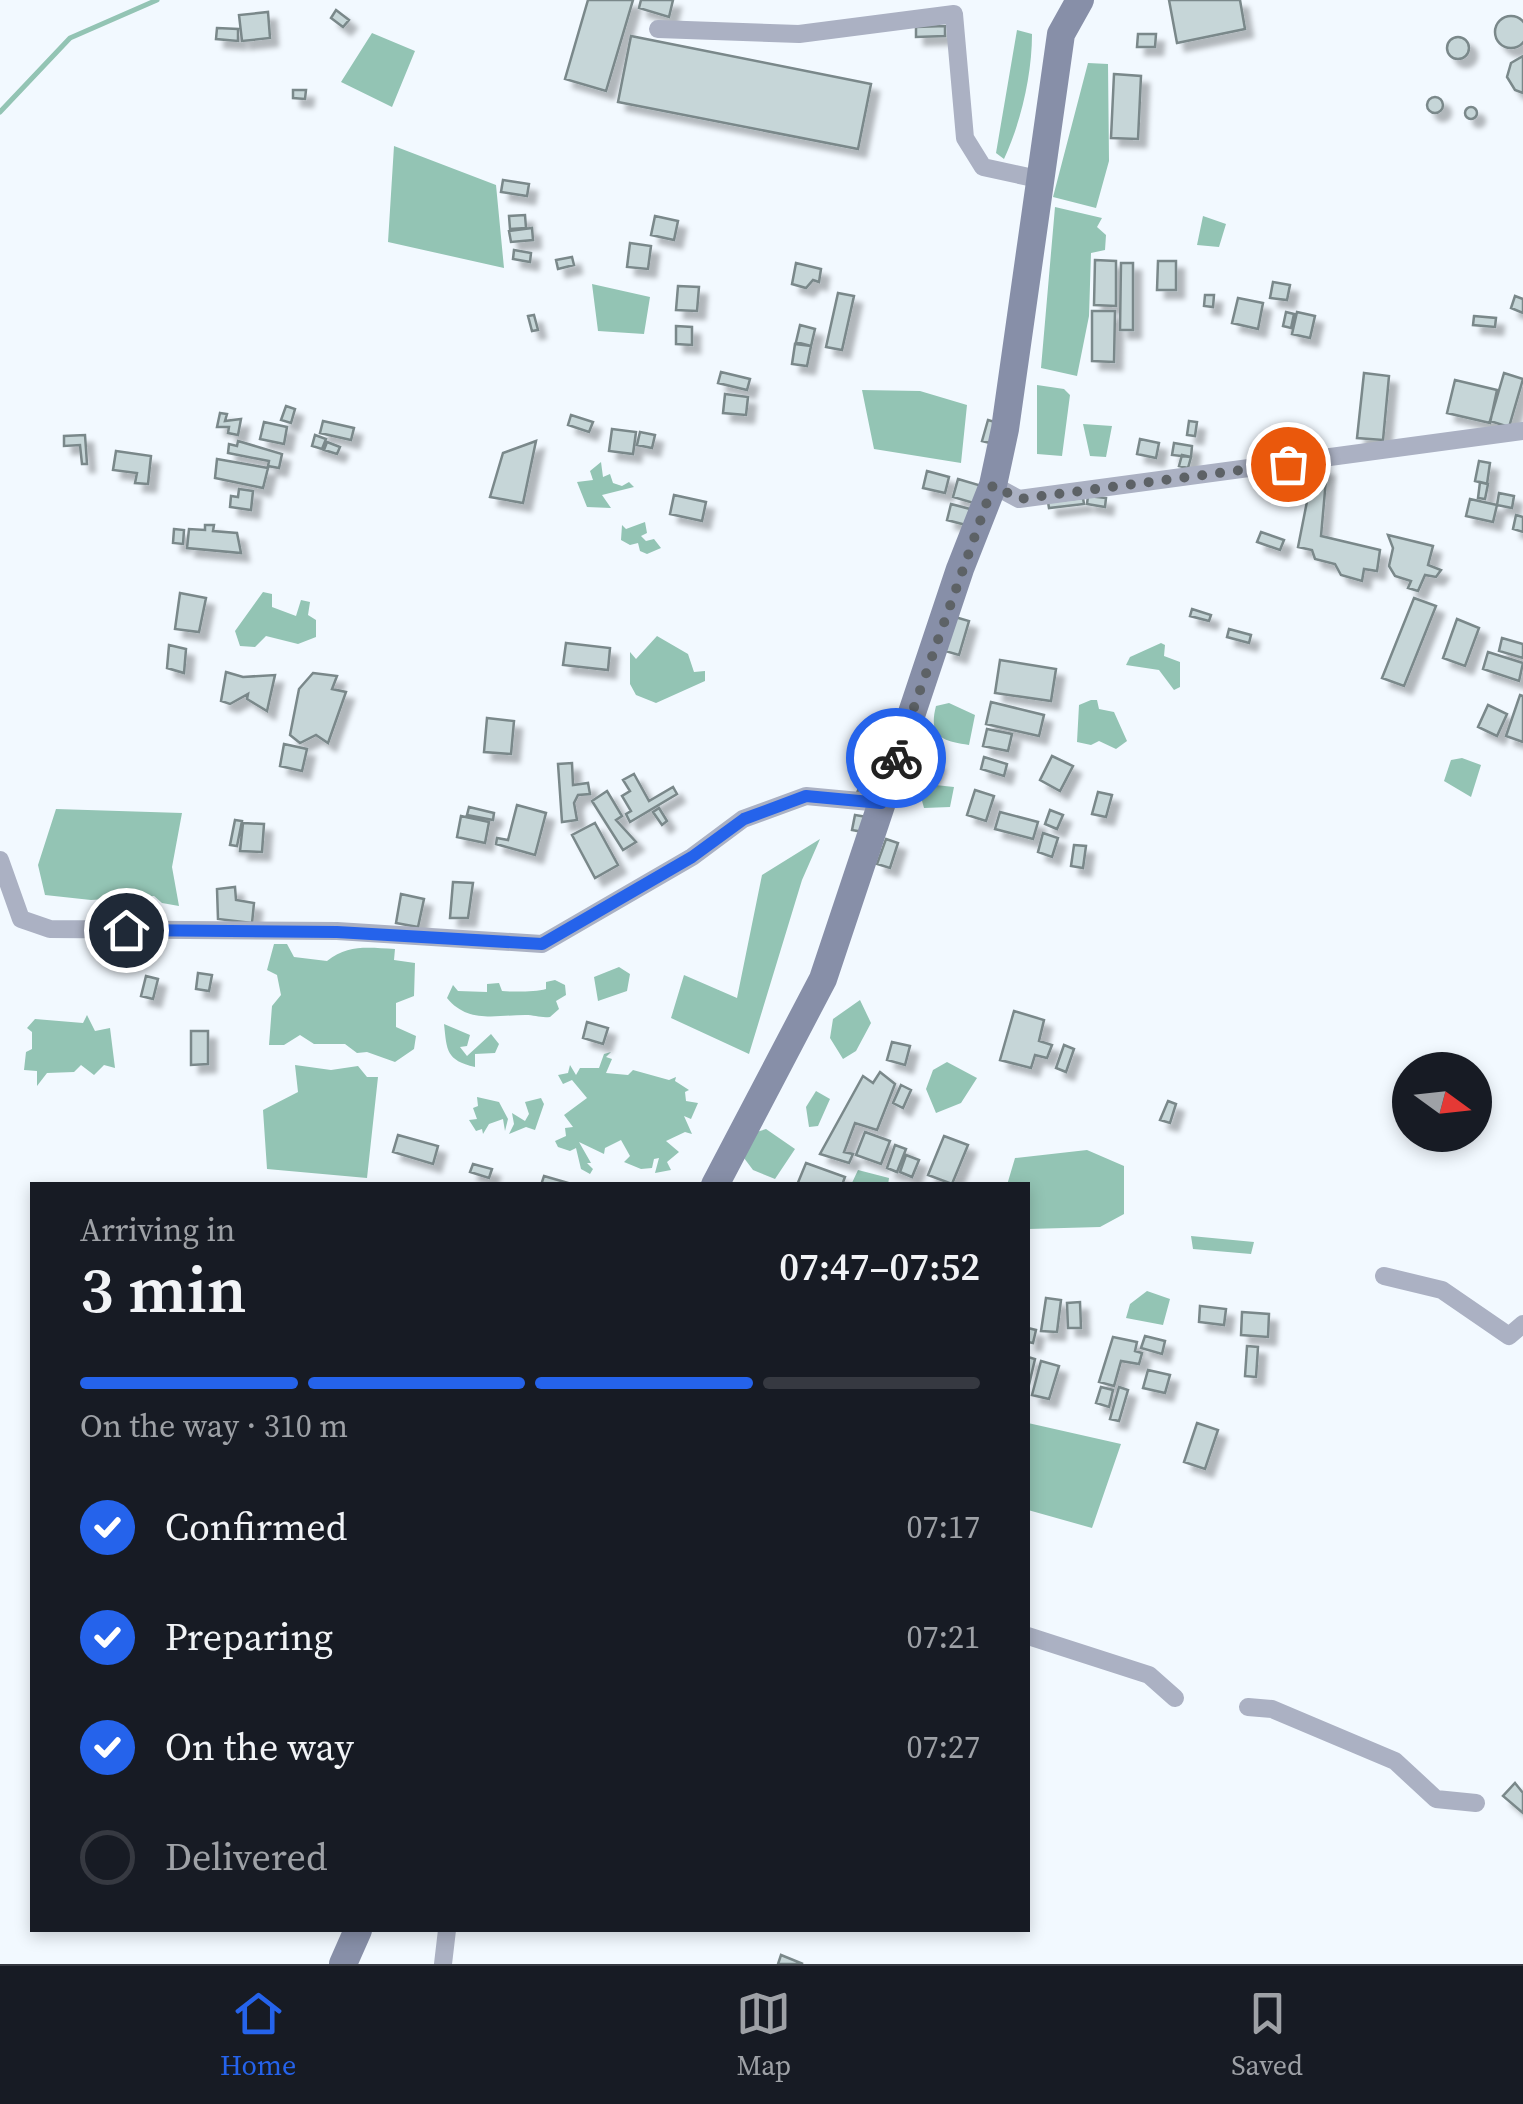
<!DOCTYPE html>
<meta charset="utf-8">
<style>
:root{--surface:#171b24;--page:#242831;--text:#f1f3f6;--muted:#9ea1a6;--line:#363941;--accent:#2563eb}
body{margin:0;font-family:"Source Serif 4",serif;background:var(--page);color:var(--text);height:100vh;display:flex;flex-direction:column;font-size:38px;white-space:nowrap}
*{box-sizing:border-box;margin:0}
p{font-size:32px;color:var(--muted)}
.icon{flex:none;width:55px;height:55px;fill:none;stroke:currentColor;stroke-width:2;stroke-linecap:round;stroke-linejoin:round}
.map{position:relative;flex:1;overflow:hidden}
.panel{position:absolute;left:30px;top:1182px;width:1000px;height:750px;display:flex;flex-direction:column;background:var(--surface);border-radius:0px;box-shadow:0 5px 15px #0003}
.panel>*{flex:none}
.needle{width:65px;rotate:105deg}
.fabs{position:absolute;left:1392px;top:1052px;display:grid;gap:20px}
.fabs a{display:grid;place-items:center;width:100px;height:100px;border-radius:50%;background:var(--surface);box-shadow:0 5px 15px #0003;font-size:50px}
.pin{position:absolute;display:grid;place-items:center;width:85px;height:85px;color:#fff;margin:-42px;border:5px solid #fff;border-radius:50%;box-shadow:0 2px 10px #0007}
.courier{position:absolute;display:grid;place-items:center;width:100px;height:100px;margin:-50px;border:8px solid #2563eb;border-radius:50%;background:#fff;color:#222;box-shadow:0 2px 12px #0007}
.headline em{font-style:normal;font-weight:600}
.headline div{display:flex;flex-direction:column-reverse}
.headline{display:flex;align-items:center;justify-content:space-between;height:170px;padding:0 50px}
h1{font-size:65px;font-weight:600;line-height:75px}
.bar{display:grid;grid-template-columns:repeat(4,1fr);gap:15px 10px;align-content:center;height:120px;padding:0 50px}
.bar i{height:12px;border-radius:8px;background:var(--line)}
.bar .selected{background:var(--accent)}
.bar p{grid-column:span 4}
ol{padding:0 50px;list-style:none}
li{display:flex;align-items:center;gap:30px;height:110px}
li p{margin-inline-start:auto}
li .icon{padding:10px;border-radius:50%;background:var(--accent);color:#fff;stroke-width:4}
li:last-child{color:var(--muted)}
li i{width:55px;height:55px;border:5px solid var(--line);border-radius:50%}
.menu{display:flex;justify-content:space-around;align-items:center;height:140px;border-top:2px solid var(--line);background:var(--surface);font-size:28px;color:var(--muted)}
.menu a{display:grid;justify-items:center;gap:5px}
.menu .selected{color:var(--accent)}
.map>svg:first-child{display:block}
</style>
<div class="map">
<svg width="1523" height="1964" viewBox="0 0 1523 1964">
<defs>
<filter id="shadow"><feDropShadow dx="8" dy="8" stdDeviation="2.5" flood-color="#0004"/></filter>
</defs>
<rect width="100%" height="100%" fill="#f2f9ff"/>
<path fill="#93c4b4" d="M1017,30L1032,34C1032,75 1021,122 1004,159L996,153Z
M372,33L415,51L392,107L341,82Z
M1088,63L1108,64L1109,161L1096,208L1053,197Z
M394,146L496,185L504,268L388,242Z
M1055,207L1102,218L1097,227L1106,235L1105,250L1091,253L1089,316L1077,376L1041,368Z
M1203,216L1226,224L1219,247L1197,245Z
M592,284L650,297L644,334L598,331Z
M1037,385L1064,389L1070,395L1062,456L1037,454Z
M862,390L920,391L967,405L961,463L874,449Z
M1083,424L1112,426L1106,457L1090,456Z
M601,462L603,477L610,474L613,483L622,486L629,482L634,487L602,495L611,508L587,507L577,482L593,480L590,471Z
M645,522L647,533L641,536L646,541L654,539L661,548L647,554L640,551L638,543L630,545L621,540L622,525L626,529Z
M263,592L272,594V607L296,616L301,600L310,602L308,615L316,620V637L298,644L266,636L255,647L240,646L235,631Z
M657,636L688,654L694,672L705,671V681L656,703L636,695L630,684V652L636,659Z
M1161,643L1165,645L1164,656L1180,662V687L1174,690L1159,670L1126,665L1130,657Z
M1091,700H1097L1099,709L1114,712L1127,741L1116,749L1099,741L1091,745L1077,742L1079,705Z
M949,703L975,715L969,745C942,741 928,737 936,706Z
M1462,758L1481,765L1471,797L1444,781L1451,760Z
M926,784L954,787L950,807L924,808L919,790Z
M56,809L182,813L172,867L179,906L162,903L154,896L91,900L45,895L38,865Z
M820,839L802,880L749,1054L671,1018L684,975L737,998L762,875Z
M274,944H287L294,957L327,961C349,944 368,948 395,949L394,960L415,963L414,996L396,1003V1027L416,1036L414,1049L395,1062L367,1052L357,1053L345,1044H314L300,1035L284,1045H269L272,1006L281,995L277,975L267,970Z
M619,967L630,974L627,991L598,1001L594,977Z
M555,980L565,985L566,995L556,1001L559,1009L550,1017C540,1018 535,1015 525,1015C497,1015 468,1024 447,998L453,985L458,991L487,992V984L499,983L502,991C514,992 535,992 546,989V982Z
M860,1000L871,1023L856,1051L843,1059L830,1038L833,1019Z
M87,1015L95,1031L110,1028L115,1068L104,1065L94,1075L81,1065L74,1072L47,1073L37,1086V1071L24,1070L26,1052L32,1049V1032L27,1028L35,1019L83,1023Z
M444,1024L470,1035L467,1046L460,1047L467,1056L491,1034L499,1044L495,1053L475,1054V1067C446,1060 447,1051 444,1024Z
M611,1052L606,1057L612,1059L606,1073L628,1075L633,1070L669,1080L676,1077L675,1081L689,1090L685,1092L686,1101L698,1103L691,1119L684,1116L692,1134L685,1132L666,1141L679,1152L667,1162L671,1170L655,1173L659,1158L654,1159L652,1168L641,1169L624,1162L630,1156L621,1140L605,1148L604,1154L579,1142L591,1163H587L593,1169L590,1174L581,1169L576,1148L570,1151L558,1147L555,1141L566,1136L565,1128L573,1127L564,1115L587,1098L572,1080L563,1084L558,1075L568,1073L570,1065L576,1075L580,1068H599L604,1054Z
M947,1062L977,1078L961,1103L936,1113L926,1089L933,1070Z
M295,1065L331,1070L358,1066L367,1077H378L367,1178L267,1169L263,1110L298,1092Z
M816,1091L830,1099L818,1126L809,1127L806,1107Z
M477,1097L499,1102L508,1119L505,1131L503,1119L489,1124L483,1134L482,1129L476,1131L469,1120L477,1119L473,1108L478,1106Z
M541,1098L544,1104L535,1130L526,1127L509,1134L514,1124L512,1113L525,1121L529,1114L525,1102Z
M766,1129L795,1149L775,1179L753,1170L741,1154L750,1134Z
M1087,1150L1124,1166V1214L1100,1227L1028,1229V1185H1007L1015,1158Z
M858,1170L889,1178L888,1185H851Z
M1191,1236L1254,1242L1251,1254L1193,1249Z
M1147,1291L1170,1299L1163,1325L1126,1318L1130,1304Z
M1028,1423L1121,1444L1092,1528L1028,1510Z"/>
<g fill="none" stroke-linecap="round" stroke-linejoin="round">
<path stroke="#93c4b4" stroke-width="5" d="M0,112L70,38L157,0"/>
</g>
<path fill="#c6d6d8" stroke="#7a888a" stroke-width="2.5" filter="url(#shadow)" d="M588,0H633L606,91L565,79Z
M641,0H673L669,17L639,8Z
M1169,0H1240L1245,29L1177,43Z
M336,10L349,20L343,27L331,18Z
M268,12L270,38L242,41L239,15Z
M1495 32a16 16 0 1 1 32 0a16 16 0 1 1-32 0Z
M945,26V36L916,37V27Z
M217,28L238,29V41L216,39Z
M1138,34H1156L1155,47H1137Z
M631,36L871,84L858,149L618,102Z
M1447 48a11 11 0 1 1 22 0a11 11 0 1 1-22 0Z
M1523,56V93L1515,90L1507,77L1511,63Z
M1114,74L1141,76L1138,139L1111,138Z
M293,90H306L305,99L293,98Z
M1427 105a8 8 0 1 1 16 0a8 8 0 1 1-16 0Z
M1465 113a6 6 0 1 1 12 0a6 6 0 1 1-12 0Z
M503,180L529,184L527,196L501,192Z
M525,215L526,228L510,229L509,216Z
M655,216L678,221L674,240L651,235Z
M532,228L533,240L511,242L509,231Z
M630,243L651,246L648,269L627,267Z
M514,250L531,253L530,262L513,259Z
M572,257L574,265L558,269L556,260Z
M1095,260L1116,261V306L1094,305Z
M1158,261H1176V290H1157Z
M796,263L821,269L819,282L813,280L806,288L792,284Z
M1121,263H1133V330H1120Z
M1273,282L1290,285L1287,300L1270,298Z
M678,286L699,287L697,311L676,310Z
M838,293L854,296L842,350L826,347Z
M1205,295H1214L1213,307L1204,306Z
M1515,296L1523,299V313L1511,308Z
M1238,298L1263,303L1258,329L1232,323Z
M1092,311H1115L1114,362L1092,361Z
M1286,312L1294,314L1291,328L1283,326Z
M1297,312L1315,316L1310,338L1292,334Z
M534,315L538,330L532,331L528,316Z
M1474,316L1496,318L1495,327L1473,325Z
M800,325L815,329L811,346L796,342Z
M676,326L692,327V345L676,344Z
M795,344L811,346L807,366L792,364Z
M721,372L750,379L747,390L718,383Z
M1364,373L1389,376L1383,440L1357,438Z
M1504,373L1523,379L1509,427L1490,421Z
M1455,380L1497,390L1490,423L1447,413Z
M725,394L748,397L746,415L723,413Z
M286,406L295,409L291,423L281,420Z
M220,413L227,414L225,421L241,419L238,435L228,433L229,427H217Z
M571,415L593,422L589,432L568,425Z
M988,420L995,422L990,443L982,441Z
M323,421L354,428L351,440L320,433Z
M1189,421L1197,422L1195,436L1187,435Z
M264,422L287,427L284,444L260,439Z
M612,429L636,432L633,454L609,451Z
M640,432L655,435L652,448L637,445Z
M85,435L87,464H82L80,445L64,446V436Z
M315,435L326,439L322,449L312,446Z
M1140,439L1159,443L1156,458L1137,454Z
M238,441L282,454L279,468L268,466L269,461L228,453L229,444L237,446Z
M536,441L523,503L490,497L503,453Z
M327,442L340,447L337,454L324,450Z
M1174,443L1192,446L1191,457L1172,455Z
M116,451L151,456L148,484L135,483L137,473L113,470Z
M1182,455L1191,457L1188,468L1179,466Z
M217,459L268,468L263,488L215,478Z
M1479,461L1490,463L1487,484L1475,481Z
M1314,466L1327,468L1321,536L1380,550L1377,571L1364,569L1362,581L1341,575L1335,564L1315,559L1312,550L1298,547Z
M927,471L949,477L945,493L923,488Z
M958,479L982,486L977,504L953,497Z
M1480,482L1488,484L1485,499L1478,498Z
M239,489L253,491L251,510L230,507L231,496L238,497Z
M1499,493L1514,496L1512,508L1497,505Z
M674,495L706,502L702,521L670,514Z
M1088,496L1106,498L1105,507L1087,504Z
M1083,498L1084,504L1049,508L1048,502Z
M1470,499L1497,505L1493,522L1466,516Z
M951,504L970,509L966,525L947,520Z
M1516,515L1523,517V532L1513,529Z
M205,525H214L213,531L237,533L241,553L187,548L189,529L205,530Z
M174,529L184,530L183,544L173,543Z
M1261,532L1284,540L1280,550L1257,542Z
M1388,535L1433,546L1428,565L1441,570L1436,577L1425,575L1418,591L1408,588L1411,581L1395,576L1389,566L1393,548Z
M180,593L206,598L199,632L175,629Z
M1414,598L1436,606L1404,686L1382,678Z
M1192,609L1211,615L1209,621L1190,616Z
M955,617L969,621L959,655L945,651Z
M1457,619L1479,628L1465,666L1443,658Z
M1229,629L1251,635L1249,643L1227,637Z
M1502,638L1523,644V658L1499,651Z
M566,643L610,648L608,670L563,665Z
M169,645L186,649L184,673L167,668Z
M1488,652L1523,663L1519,681L1483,669Z
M1000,660L1056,669L1051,701L995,693Z
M226,672L243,677L275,675L267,711L247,699L248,694L230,704L221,701Z
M313,673L337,676L332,689L346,692L328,743L316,735L300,743L290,735L299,689Z
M1520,695L1523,696V742L1506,736Z
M991,702L1044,715L1039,736L986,724Z
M1488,705L1507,714L1497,736L1478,727Z
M487,718L514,721L511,754L484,752Z
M987,729L1012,734L1008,751L983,746Z
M914,743L929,748L925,762L910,757Z
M284,744L307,749L302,771L280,766Z
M1052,756L1073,766L1060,791L1040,780Z
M984,757L1007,764L1004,776L981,769Z
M931,760L937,763L931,778L925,775Z
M869,762L879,766L868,797L857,793Z
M572,763L573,785L588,783L590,794L578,795L574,803L577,820L562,822L558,764Z
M634,774L649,801L673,787L677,794L630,822L626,814L631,811L622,796L630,791L623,780Z
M975,790L994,796L986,821L967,815Z
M607,791L622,816L616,820L636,842L623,850L592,801Z
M1098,792L1112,795L1106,817L1092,814Z
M517,805L546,813L535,855L496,844L497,838L508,840Z
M469,807L494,813L493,820L467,815Z
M659,808L667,821L662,825L653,812Z
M1050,810L1063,815L1057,829L1045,824Z
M1000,812L1038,822L1033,839L995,829Z
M855,815L867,817L863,832L852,830Z
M461,816L489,822L485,843L457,837Z
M235,820L242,821L237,846L230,845Z
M243,823L264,824L262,852L240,851Z
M595,823L618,865L595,878L572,835Z
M1043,833L1058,838L1052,857L1038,852Z
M886,839L898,843L890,868L877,864Z
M1074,845L1086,846L1083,868L1071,866Z
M453,882L473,883L468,918H450Z
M235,887L236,900L254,903L252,923L218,919L217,889Z
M401,894L424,899L418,927L396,923Z
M198,973L212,975L209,991L196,989Z
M146,976L158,979L153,999L141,996Z
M1014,1011L1044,1020L1039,1041L1052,1045L1047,1058L1035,1055L1031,1068L1000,1060Z
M587,1022L608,1028L603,1044L583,1038Z
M191,1031H208V1064L191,1065Z
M892,1042L910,1046L905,1065L887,1060Z
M1064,1045L1074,1049L1066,1072L1056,1068Z
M880,1072L895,1084L877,1130L855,1123L844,1152L853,1154L849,1163L820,1154L863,1076L873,1083Z
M901,1085L911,1090L903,1108L893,1103Z
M1168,1101L1176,1104L1170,1123L1160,1120Z
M865,1132L890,1141L881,1164L856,1155Z
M398,1135L438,1146L433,1164L393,1152Z
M944,1136L968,1145L952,1184L928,1175Z
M895,1145L906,1149L897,1172L887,1168Z
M906,1155L919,1160L912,1177L900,1172Z
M806,1163L845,1177L842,1185H797Z
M473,1164L492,1169L489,1178L470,1172Z
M544,1176L575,1185H541Z
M1046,1298L1061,1300L1057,1332L1041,1331Z
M1080,1302L1081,1328H1068L1067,1303Z
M1200,1306L1226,1309L1224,1325L1199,1322Z
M1242,1312L1269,1314L1268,1337L1241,1335Z
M1028,1328L1036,1330L1033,1343L1028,1342Z
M1145,1336L1165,1341L1162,1354L1141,1348Z
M1113,1337L1137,1342L1135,1351L1142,1353L1139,1364L1121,1361L1114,1386L1099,1382Z
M1247,1346L1258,1347L1256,1377L1245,1376Z
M1028,1357L1035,1359L1028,1389Z
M1041,1361L1059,1366L1049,1399L1032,1395Z
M1148,1370L1170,1375L1165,1393L1143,1388Z
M1101,1387L1113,1390L1109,1407L1096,1403Z
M1119,1387L1128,1390L1119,1421L1110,1419Z
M1197,1423L1218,1430L1205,1469L1184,1462Z
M1515,1783L1523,1793V1813L1503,1796Z
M781,1955L803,1964H778Z"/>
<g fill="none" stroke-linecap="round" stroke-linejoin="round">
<path stroke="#abb1c3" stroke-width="18" d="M658,29L799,34L954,14L965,138L983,167L1038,179
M993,485L1019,499L1523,431
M0,860L21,919L50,929L337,931L542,944L692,857L743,819L806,796L881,803
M1384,1276L1442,1290L1509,1336L1523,1324
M1028,1636L1149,1675L1175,1698
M1248,1707L1272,1709L1395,1761L1436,1799L1476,1803
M443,1964L447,1930"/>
<path stroke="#878fa8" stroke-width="28" d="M715,1185L823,979L960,569L993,485L1005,429L1061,34L1080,0
M343,1964L358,1930"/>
</g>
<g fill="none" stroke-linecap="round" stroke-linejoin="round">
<path stroke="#5d6266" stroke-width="10" stroke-dasharray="0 18" d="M896,758L993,485L1019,499L1288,464"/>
<path stroke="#2563eb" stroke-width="12" d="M126,930L337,932L542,944L692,857L744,819L806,796L881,803L896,758"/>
</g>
</svg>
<div class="fabs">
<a><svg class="needle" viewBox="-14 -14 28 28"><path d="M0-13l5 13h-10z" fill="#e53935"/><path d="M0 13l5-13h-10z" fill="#9ea1a6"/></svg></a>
</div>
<div class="pin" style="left:1288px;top:464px;background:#ea580c"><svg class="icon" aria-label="bag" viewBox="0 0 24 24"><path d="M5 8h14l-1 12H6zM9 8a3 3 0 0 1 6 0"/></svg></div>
<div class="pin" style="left:126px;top:930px;background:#1f2937"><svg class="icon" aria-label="home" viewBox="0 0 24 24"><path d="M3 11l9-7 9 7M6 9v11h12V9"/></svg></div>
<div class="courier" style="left:896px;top:758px"><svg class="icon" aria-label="bike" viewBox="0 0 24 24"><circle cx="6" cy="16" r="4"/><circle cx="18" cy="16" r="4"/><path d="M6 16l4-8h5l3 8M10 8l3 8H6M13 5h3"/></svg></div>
<section class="panel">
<div class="headline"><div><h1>3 min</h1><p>Arriving in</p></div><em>07:47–07:52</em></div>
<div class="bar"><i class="selected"></i><i class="selected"></i><i class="selected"></i><i></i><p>On the way · 310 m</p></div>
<ol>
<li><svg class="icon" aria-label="check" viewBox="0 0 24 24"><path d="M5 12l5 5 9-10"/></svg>Confirmed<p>07:17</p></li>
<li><svg class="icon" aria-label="check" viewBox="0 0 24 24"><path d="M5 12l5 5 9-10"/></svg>Preparing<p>07:21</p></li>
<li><svg class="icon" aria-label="check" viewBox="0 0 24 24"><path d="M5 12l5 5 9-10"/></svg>On the way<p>07:27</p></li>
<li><i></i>Delivered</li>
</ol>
</section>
</div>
<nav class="menu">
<a class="selected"><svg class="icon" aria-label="home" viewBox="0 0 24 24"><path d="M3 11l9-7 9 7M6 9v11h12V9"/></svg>Home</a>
<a><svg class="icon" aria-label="map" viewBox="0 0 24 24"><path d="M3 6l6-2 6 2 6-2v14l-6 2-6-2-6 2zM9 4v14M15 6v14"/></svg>Map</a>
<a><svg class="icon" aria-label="saved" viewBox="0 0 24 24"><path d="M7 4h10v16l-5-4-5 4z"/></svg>Saved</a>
</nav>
